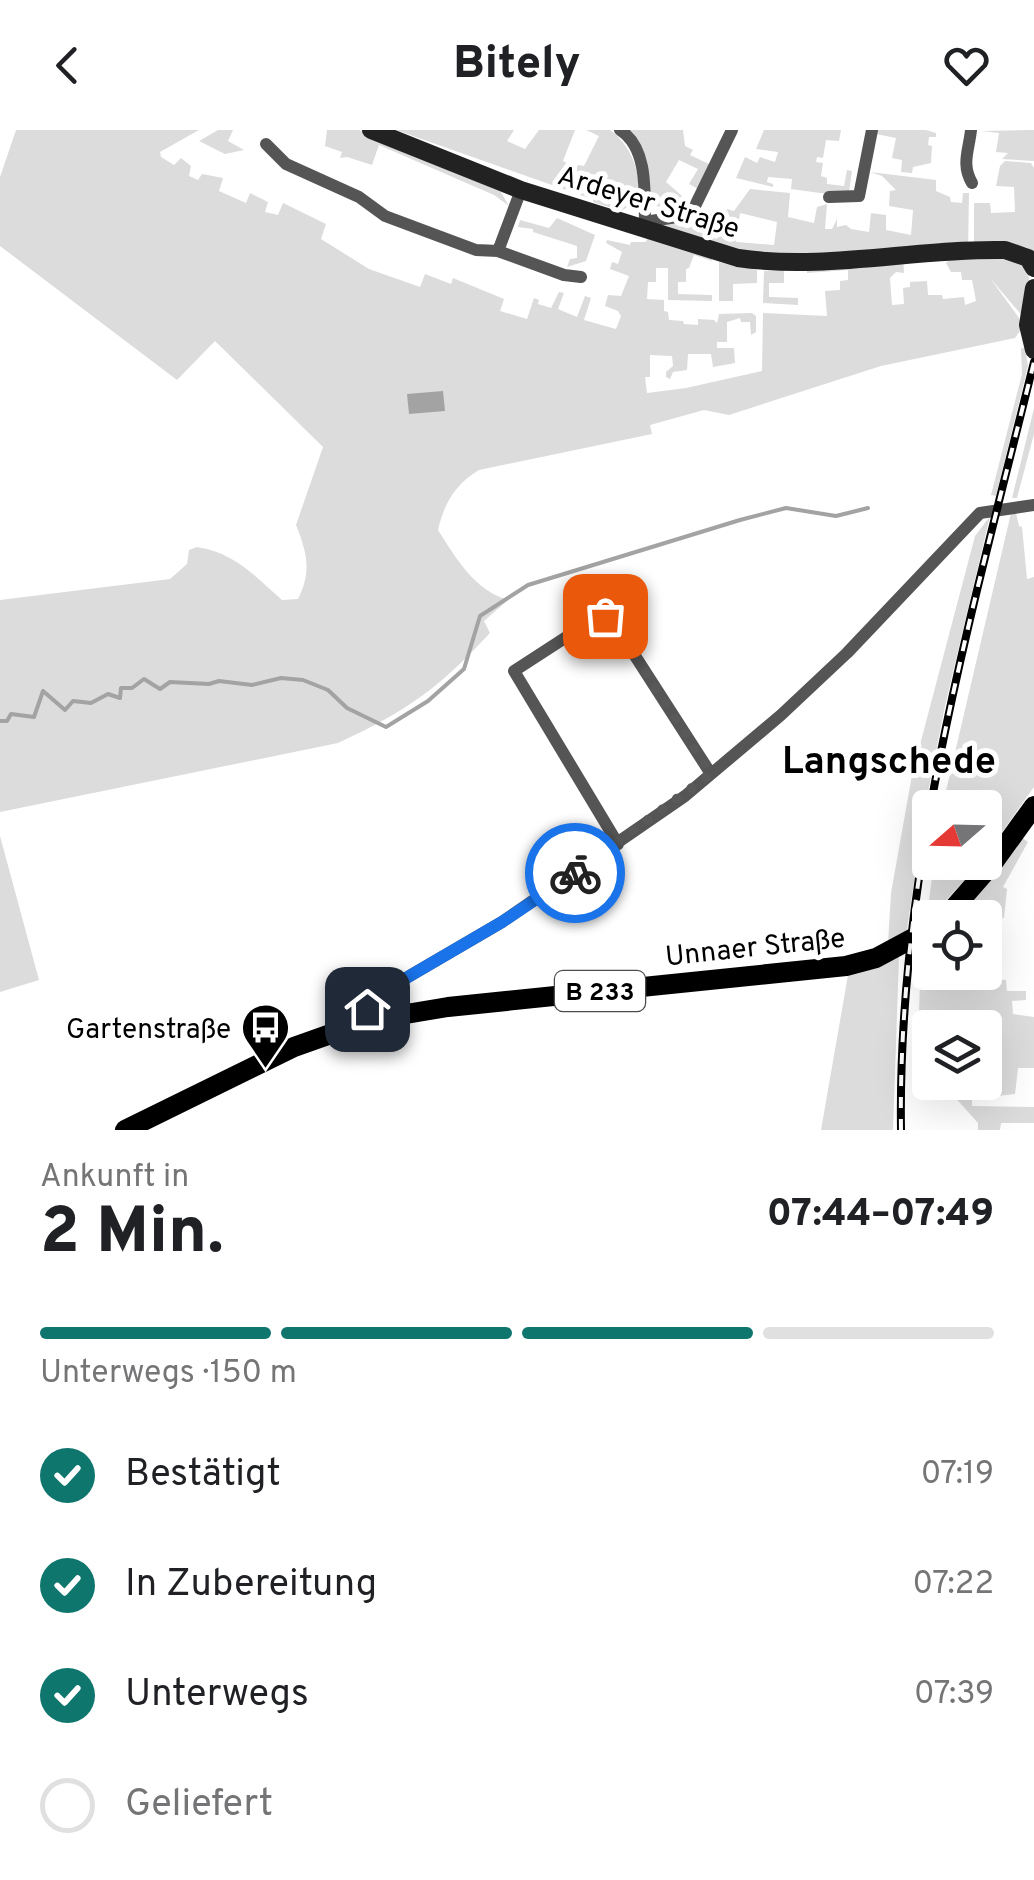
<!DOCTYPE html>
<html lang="de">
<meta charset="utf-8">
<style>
:root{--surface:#fff;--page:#f6f6f6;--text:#202124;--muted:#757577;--line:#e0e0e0;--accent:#0f766e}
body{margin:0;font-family:Overpass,sans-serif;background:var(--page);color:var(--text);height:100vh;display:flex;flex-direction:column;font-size:38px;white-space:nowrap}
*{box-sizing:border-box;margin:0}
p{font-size:32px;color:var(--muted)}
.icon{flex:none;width:55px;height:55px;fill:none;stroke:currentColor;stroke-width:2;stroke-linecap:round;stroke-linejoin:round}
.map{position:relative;height:1000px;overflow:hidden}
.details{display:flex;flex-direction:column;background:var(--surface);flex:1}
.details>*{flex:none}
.needle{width:65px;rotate:250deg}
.buttons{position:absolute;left:912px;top:660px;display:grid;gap:20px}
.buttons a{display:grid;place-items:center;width:90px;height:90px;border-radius:10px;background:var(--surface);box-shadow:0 10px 40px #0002;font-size:50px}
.pin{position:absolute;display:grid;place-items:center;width:85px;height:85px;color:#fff;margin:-42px;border-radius:20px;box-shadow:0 5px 15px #0006}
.courier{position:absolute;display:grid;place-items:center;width:100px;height:100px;margin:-50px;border:8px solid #1a73e8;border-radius:50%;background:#fff;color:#222;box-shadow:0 2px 12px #0007}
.overview em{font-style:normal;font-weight:800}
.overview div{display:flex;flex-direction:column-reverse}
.overview{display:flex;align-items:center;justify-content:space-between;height:170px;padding:0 40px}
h1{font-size:65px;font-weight:800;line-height:75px}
.bar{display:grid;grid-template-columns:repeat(4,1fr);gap:15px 10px;align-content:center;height:120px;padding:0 40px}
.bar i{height:12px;border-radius:8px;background:var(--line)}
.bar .current{background:var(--accent)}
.bar p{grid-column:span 4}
ol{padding:0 40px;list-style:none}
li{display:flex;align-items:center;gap:30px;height:110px}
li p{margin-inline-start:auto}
li .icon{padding:10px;border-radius:50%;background:var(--accent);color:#fff;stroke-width:4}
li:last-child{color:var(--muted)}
li i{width:55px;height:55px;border:5px solid var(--line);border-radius:50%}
header{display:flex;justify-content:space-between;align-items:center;height:130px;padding:0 40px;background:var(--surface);font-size:45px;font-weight:800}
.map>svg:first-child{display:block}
</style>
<header><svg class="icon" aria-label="back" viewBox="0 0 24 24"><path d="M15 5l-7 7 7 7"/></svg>Bitely<svg class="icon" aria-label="heart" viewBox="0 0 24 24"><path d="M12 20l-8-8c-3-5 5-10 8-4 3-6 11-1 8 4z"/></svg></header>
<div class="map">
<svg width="1034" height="1000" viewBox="0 0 1034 1000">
<rect width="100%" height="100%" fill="#fff"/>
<path fill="#dcdcdc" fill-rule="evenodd" d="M16,0H199L160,22L161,27L174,35L181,28L191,36L189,46L198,50L202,44L223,48L219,61L246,73L250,63L268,72L265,82L278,85L283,73L326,94L321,109L369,139L420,157L425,144L451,154L453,148L504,169L500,181L527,189L534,168L539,170L538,174L551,178L559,162L564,163L558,179L577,187L585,166L591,168L584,190L616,199L621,186L618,181L605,176L608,165L621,166L629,146L610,139L612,132L618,134L622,122L606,113L607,110L630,115L631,112H646L650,102L693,80L691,90L698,101L717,109L727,79L734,81L750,59L790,63L788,87L814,93L817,77L827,74L825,99H832L837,89V97L846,95L851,99L869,102L871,83L886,85V100L911,105L913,80L889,76L890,61L896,60L882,46L870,42L936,50V61L950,67L951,72L962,73L963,63H969L968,120L903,125L904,143L896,142L890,148L892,175L904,174L903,158L910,157V152L927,151L928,165H942L943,169L964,167L965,175L976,171L972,150H962L961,142H951L946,133L950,129C971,128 1023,118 1029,148C1031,160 1026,176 1024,188L990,148L1019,188L1022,198L1015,208L881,236L729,285L704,280L650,295L652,304L479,340C455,354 444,374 438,400C456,428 474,460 508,470L484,491L490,503C438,559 407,581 338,613L0,682V470L170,449L187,434L189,420L197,417C235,423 255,446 282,470L298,469C312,441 307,423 296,395L323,317L215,211L177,250L0,116V47ZM740,83L777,92L774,115L736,112ZM711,121L807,140V143L848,140V150L840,151V160L825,161L827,186L763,183L762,241L686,258L647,263L645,247H650V225L672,226L673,236L666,242V247L670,249L673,242L687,240L688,224H711L713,237L735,233L734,218H717V212H727V192L740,188L741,192H750L751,205L756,202V186L752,183L719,184L717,193L714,190L698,189V195L684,194L683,191L669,190L668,182L664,181V170L647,169L648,152H656V138H668V170L712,171V165L678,164V152H686V139L689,138L694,125L712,131Z
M218,0H233L228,11L244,20L225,24L199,11Z
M327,0H359L501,62L509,76L494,65L379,15L372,35L347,27L340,28L342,22L325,16Z
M396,0H514L507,11L525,19L539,0H575L563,31L576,38L578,35L584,36L599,6L586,0H610C633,15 654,65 621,81L593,72V66L586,67Z
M620,0H683L685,16L693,20L690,25L711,35L698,59L689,54L698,39L679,30L666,52L682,66L675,78L679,81L669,83L652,73L646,31Z
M764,0H841L839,11L826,10L823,28L817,27L816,32L823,33L821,46L827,48V54L844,56L847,40L852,41L849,62L842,66L791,59L792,49L768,47L767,52L773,54V57L736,48L745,27L757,33L760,27L775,32L778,22L756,19Z
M877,0H926L936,3V7H929L928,15L932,16L931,33L913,37L912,43L901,42L902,30L892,28L896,8L876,4Z
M1034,0V31L1002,29L1008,23L996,22L999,3L981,1Z
M1005,31L1031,33L1034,38V122L1026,117L974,114V73H990L991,83L1015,82L1014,57L996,56L1000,36Z
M557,88L595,105L586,131L567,137L570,129L577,128V116L533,102V99L518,97L520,90L549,98Z
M719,132L757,140V153L733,154V171H719Z
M764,141H784V153H769V167L798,168V175L763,173Z
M1025,217L1028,236L996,366L991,365L1022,244L1021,219Z
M1034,278V304L1017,368H1012Z
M1011,383H1016L1019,396L1022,397L1027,449L1034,447V657L985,726V678H942Z
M990,386L945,576L926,672L906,805L888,814L891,763L912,645L975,406Z
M0,706L39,850L0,862Z
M1021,707L1028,712L1003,757L1007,759L1004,788L985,784L983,787L957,788Z
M934,733H980L926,792Z
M930,809V842L1006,850L1007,861H1026V870L1012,871L1013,884L1034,887V938H1018L1015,964L972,969V976L1034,977V993H1001L1000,1000H978V993L952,964L920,967L918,920L921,815ZM930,898H985V952H930Z
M899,827L893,1000H821L848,845L878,838Z"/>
<path fill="#a3a3a3" d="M443,261L445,281L409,284L407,264Z"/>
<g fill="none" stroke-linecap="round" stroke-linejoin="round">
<path stroke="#a3a3a3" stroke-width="4" d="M0,591H7L11,584L34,587L43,561L65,580L73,571L91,573L108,564L120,568L121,558H132L144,549L160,559L170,552L209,554L219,551L252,555L281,548L303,550L328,560L347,578L386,597L428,571L464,539L480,486L528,455L740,390L786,378L836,386L868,378"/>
<path stroke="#555" stroke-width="12" d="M620,0C650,19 644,68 645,99
M971,0C969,20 961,34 972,53
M266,14L286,34L359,67L385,86L476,120L498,121L564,145L581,147
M829,67L859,66L872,0
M645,100L651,91L677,87L693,80L732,0
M498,121L521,60
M618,714L514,541L588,493L605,486L621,504L711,644
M370,890L367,879L377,865L502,792L685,666L781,585L847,523L980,383L1034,375"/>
<path stroke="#222" stroke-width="18" d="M371,0L521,60L738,128C826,141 916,118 1005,120L1028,128L1034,138
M1034,158L1028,195L1034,220"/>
<path stroke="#000" stroke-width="20" d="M945,788L993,733L1034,676
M125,1000L294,917L370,890L448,877L846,836L876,828L930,799"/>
<defs>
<path id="rail" d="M901,1000C897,740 972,483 1034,232"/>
</defs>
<use href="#rail" stroke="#000" stroke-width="8"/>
<use href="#rail" stroke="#fff" stroke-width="4" stroke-dasharray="11" stroke-linecap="butt"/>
</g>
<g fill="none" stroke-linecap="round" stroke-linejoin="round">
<path stroke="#595959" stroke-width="10" stroke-dasharray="0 18" d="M575,743L711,644L621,504L605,486"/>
<path stroke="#1a73e8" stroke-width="12" d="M367,879L377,865L502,792L575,743"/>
</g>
<defs>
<symbol id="bus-pin" viewBox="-11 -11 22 30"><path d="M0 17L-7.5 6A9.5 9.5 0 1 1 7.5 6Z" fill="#000" stroke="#fff"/><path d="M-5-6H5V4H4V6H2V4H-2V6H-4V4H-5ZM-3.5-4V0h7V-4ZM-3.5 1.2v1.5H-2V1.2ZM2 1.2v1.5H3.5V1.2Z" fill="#fff"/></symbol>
</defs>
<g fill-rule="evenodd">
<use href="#bus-pin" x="238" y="870" width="55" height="75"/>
</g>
<g text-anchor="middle" stroke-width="10" stroke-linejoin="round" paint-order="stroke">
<rect fill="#fff" stroke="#4c4c4c" stroke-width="2.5" x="555" y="841" width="90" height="40" rx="8"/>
<g font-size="25" font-weight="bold" fill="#000">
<text x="600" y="870">B 233</text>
</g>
<g font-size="28" fill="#000" stroke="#fff">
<text transform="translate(649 71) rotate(17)" y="10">Ardeyer Straße</text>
<text transform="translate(755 816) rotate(-6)" y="10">Unnaer Straße</text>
</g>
<g font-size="28" fill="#000" stroke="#fff" text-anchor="end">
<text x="231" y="908">Gartenstraße</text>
</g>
<g font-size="38" font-weight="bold" fill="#000" stroke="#fff">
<text x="889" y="643">Langschede</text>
</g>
</g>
</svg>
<div class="buttons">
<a><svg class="needle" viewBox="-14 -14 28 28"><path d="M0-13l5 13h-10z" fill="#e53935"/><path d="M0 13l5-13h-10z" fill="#757577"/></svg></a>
<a><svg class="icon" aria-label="locate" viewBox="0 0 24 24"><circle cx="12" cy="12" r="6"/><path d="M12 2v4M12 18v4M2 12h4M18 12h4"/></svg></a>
<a><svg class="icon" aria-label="layers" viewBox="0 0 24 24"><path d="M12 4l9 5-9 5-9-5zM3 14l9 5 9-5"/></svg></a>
</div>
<div class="pin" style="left:605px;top:486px;background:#ea580c"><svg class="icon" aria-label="bag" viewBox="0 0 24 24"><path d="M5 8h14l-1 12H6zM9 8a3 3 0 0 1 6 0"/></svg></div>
<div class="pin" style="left:367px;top:879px;background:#1f2937"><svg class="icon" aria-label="home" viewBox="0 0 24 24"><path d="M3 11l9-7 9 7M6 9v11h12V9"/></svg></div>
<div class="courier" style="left:575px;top:743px"><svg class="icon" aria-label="bike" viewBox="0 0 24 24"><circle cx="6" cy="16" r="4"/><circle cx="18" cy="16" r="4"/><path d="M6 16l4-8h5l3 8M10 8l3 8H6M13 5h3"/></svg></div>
</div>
<section class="details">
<div class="overview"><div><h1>2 Min.</h1><p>Ankunft in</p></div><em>07:44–07:49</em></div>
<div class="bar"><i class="current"></i><i class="current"></i><i class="current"></i><i></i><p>Unterwegs · 150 m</p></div>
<ol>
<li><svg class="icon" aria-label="check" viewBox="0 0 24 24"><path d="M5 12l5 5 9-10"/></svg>Bestätigt<p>07:19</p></li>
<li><svg class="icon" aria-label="check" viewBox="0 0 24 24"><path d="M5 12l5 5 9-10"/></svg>In Zubereitung<p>07:22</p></li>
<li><svg class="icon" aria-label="check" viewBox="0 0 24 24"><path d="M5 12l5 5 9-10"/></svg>Unterwegs<p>07:39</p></li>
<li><i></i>Geliefert</li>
</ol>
</section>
